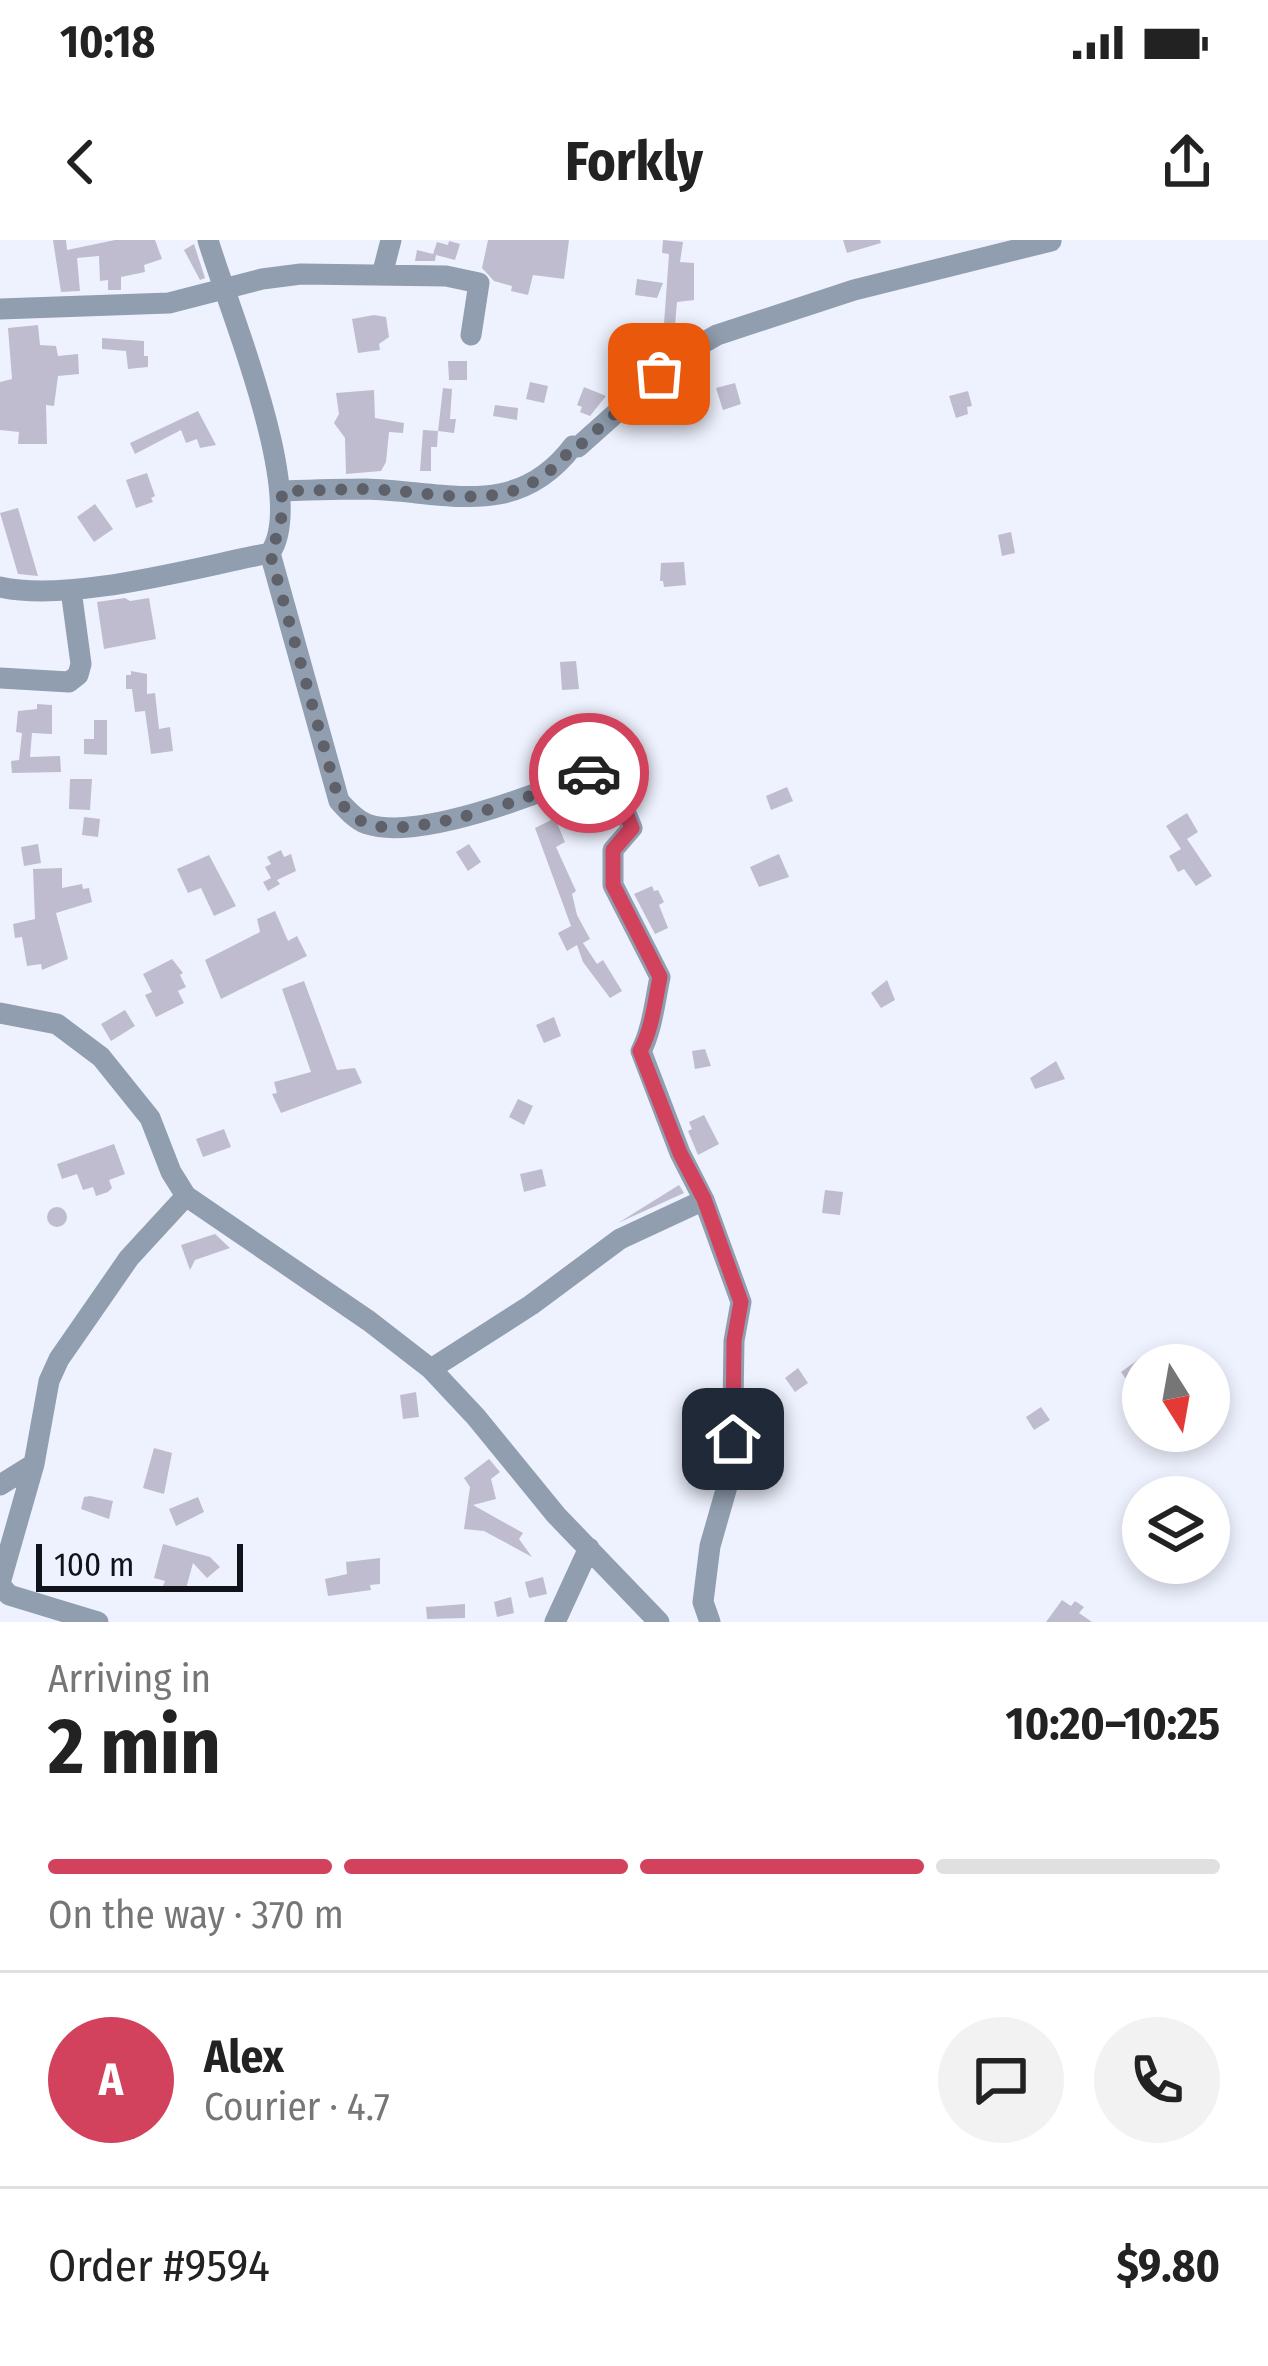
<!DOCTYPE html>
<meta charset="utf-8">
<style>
:root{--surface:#fff;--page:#f2f2f2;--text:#222;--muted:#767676;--line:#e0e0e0;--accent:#d2425d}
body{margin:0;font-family:"Fira Sans Condensed",sans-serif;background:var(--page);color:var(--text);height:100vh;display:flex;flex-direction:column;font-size:45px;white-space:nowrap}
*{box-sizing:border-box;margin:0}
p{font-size:39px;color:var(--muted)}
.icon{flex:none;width:66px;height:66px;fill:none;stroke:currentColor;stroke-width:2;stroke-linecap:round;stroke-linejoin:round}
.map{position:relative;height:1382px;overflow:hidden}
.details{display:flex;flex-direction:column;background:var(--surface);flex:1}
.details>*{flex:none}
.needle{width:78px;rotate:169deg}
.controls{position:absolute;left:1122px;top:1104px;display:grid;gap:24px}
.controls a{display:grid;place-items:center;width:108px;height:108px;border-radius:50%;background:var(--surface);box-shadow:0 6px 18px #0003;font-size:60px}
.scale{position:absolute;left:36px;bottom:30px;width:207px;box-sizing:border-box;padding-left:12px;border:6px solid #11131a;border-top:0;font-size:33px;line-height:42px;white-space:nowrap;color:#11131a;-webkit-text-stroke:9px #eef2fe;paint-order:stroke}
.pin{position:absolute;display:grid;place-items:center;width:102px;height:102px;color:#fff;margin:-51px;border-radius:24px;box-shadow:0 6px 18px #0006}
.courier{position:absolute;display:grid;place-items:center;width:120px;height:120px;margin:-60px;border:9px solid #d2425d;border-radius:50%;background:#fff;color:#222;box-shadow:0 3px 15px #0007}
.overview em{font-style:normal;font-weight:700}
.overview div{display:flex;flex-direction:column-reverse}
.overview{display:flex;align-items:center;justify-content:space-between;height:204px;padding:0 48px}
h1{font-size:78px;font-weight:700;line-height:90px}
.bar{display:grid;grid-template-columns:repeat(4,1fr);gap:18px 12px;align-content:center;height:144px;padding:0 48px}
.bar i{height:15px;border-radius:9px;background:var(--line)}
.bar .selected{background:var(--accent)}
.bar p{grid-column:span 4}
.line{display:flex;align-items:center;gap:30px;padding:0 48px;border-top:3px solid var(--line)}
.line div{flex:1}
.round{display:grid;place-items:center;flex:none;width:126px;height:126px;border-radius:63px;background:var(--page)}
.status{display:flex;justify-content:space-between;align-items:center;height:84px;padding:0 60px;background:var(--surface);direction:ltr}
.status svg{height:33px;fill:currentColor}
header{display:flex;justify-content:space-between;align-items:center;height:156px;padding:0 48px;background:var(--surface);font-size:54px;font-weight:700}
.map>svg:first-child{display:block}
</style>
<div class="status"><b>10:18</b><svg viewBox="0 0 49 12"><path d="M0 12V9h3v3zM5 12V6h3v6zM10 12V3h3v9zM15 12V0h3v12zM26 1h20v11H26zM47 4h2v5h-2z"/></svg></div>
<header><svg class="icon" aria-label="back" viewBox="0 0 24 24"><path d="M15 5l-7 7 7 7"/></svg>Forkly<svg class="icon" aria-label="share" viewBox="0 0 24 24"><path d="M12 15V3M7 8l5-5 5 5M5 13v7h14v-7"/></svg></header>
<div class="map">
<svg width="1268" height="1382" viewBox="0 0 1268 1382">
<rect width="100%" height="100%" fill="#eef2fe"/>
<path fill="#bfbccf" d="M53,0H66L67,10L115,0H155L162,19L144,25L145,32L121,37V50H108V40L100,41L99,16L77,18L80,51L61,52Z
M488,0H569L564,39L533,35L528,55L511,51L512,46L494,41L482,28Z
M663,0L683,2L680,22L694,23V60L677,62L675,85L664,84L669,14L662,13Z
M843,0H880L881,3L847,13Z
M449,1L460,4L455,20L436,15L435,21H415L417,10L433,14L437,2L448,5Z
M194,4L205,38L200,40L184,10Z
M637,39L663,43L657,58L635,55Z
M374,75L386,77L389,97L379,104L380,110L358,113L352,79Z
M38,85L40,105L56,106L58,116L78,114L79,134L58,136L54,166L46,165L47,204H18L19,192L0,190V142L12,139L8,88Z
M102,98L144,101V116H148V127L128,129L126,111L102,109Z
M448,121H467V140H449Z
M530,142L548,146L544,163L526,159Z
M735,143L741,164L723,170L716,148Z
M584,147L606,156L590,176L580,172L582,167L577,165Z
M443,148L452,149L450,179H456L454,193L438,191L437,207H431V231H420L423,190L438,191Z
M374,150L375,178L404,183L403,193L389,192L386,222L381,231L346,234L345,198L334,183L339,174L336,153Z
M968,151L972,166L967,167L968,174L956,178L949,156Z
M495,165L518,168L517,180L493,176Z
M198,171L216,205L200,208L197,199L186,203L181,190L135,214L130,203Z
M147,233L155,256L151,258L153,262L136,268L126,240Z
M95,264L113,289L94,302L77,277Z
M18,268L38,336L18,334L0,273Z
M1011,292L1015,313L1002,316L998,295Z
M684,322L686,345L664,347L663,341H660L661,323Z
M125,358L130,361L149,358L156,399L104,409L97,362Z
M576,421L579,449L562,450L560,422Z
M131,431L147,434V454L155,453L159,489L170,487L173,511L151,514L145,471L135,472L132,449H126V435H131Z
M37,464L52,465V494L32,493L30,517L60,516L61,532L12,533L11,521L19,520L22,493L16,492L18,471L37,469Z
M94,480H107V515L84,514V499H94Z
M70,539H92L90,570L69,569Z
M787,547L793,561L771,570L766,556Z
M1187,573L1198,592L1187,599L1212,636L1196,646L1184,629L1178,632L1169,616L1181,609L1166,586Z
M84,577L100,579L98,597L82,595Z
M555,578L565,602L556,607L576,651L572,654L577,675L590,699L583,703L597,724L603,720L622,751L610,758L583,722L577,705L567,711L558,693L571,686L535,588Z
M38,604L41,623L24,626L21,607Z
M469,604L481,622L468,631L456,612Z
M281,610L284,617L291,614L296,631L277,640L280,644L268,651L263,642L271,638L265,627L271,624L267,617Z
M779,614L789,637L759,647L750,627Z
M209,615L236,666L214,676L201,648L188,653L177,629Z
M62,628V648L82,644L83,649L89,648L92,662L56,673L68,719L42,730L41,724L27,726L22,697L15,698L13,684L35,679L33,629Z
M652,646L654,651L658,650L664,662L659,665L668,688L655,694L634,654Z
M275,671L288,701L297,696L307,716L221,759L205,720L260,692L257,679Z
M172,719L183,733L180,735L186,747L178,751L184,763L156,777L145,755L152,752L143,734Z
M887,740L895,760L881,768L871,753Z
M304,741L337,830L355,828L362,843L281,873L272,854L277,853L274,842L311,832L282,749Z
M125,770L135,786L111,801L101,784Z
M554,777L561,796L544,803L536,785Z
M705,809L711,826L695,829L692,811Z
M1056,821L1065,839L1035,849L1030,838Z
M518,859L533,866L524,885L509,877Z
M704,875L719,904L698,915L688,891L692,889L689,882Z
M224,889L231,907L203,917L196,899Z
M114,904L125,934L109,940L112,948L108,952L96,956L93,947L83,950L77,934L62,939L57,924Z
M542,929L546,946L524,952L520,934Z
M679,945L684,953L618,983Z
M825,950L843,952L840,975L822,973Z
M47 977a10 10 0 1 1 20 0a10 10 0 1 1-20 0Z
M215,994L230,1008L195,1020L190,1030L181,1005Z
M1143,1116V1163L1121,1132Z
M798,1128L808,1143L795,1152L785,1138Z
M416,1152L419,1177L403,1179L400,1155Z
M1041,1167L1050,1180L1034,1190L1026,1177Z
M154,1208L172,1213L164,1254L143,1248Z
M489,1219L500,1232L491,1239L496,1259L473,1265L523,1293L519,1299L532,1317L484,1291L464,1289L470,1247L464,1238Z
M90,1256L113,1261L109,1279L81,1269L84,1257Z
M198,1257L204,1272L176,1286L169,1269Z
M163,1304L210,1317L220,1327L207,1338L193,1323L185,1352L163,1346L165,1341L154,1338Z
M380,1318V1344L370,1345L371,1350L328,1356L325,1339L347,1334L346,1322Z
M543,1337L547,1354L529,1358L525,1342Z
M511,1357L514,1373L497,1377L494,1362Z
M1062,1360L1071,1366L1075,1361L1084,1367L1079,1373L1092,1382H1046Z
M465,1364V1378L427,1379L426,1367Z"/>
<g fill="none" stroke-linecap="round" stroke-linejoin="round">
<path stroke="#909eaf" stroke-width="21" d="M382,35L391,0
M0,69L169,63L262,39L301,34L446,36L479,43L471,95
M282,251C310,250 338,249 366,249C446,251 516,281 573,206L578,207L680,116L717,95L854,50L1051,1
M270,313L339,561C347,570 356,580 367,584C423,603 564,544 618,520
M0,347C71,363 196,327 270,313C309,258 227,65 208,0
M0,438L69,442L78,435L81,424L71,350
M618,520L610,535L632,588L613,610V645L660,737C655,761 652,790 641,811L680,913L704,960L741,1062L734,1101L732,1229L710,1306L703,1362L710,1382
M0,773L57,784L101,817L150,878L171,932L186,956L369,1081L431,1129L476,1177L556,1275L659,1382
M431,1129L531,1065L620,999L704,960
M0,1245L34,1224L49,1141L59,1119L129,1018L186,956
M0,1343L34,1224
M0,1345L9,1355L98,1382
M555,1382L589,1308"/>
</g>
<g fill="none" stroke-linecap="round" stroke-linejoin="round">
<path stroke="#5e616a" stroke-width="12" stroke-dasharray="0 21.6" d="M589,533C542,554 416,600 368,584C356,580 347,570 339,561L270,313L281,286L282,251C310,251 338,249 366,249C445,251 518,281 573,206L578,207L659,134"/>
<path stroke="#d2425d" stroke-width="15" d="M589,533L618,520L610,535L632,588L613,610V645L660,737C655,761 652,790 640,811L680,913L704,959L741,1062L734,1101L733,1199"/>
</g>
</svg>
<div class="controls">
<a><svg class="needle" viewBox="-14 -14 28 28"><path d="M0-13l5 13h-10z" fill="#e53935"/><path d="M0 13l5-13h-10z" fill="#767676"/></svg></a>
<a><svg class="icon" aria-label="layers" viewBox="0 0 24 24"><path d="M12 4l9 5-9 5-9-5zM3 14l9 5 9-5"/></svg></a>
</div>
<div class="scale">100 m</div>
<div class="pin" style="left:659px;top:134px;background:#ea580c"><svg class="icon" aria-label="bag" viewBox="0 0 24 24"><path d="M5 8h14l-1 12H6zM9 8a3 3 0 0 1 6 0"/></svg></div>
<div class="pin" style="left:733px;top:1199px;background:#1f2937"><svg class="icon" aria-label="home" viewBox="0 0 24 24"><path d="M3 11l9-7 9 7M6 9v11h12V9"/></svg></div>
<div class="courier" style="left:589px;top:533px"><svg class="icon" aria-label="car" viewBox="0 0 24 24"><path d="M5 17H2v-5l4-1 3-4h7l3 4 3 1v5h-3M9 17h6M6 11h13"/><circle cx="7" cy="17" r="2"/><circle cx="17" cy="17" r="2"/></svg></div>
</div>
<section class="details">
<div class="overview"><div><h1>2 min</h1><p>Arriving in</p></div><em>10:20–10:25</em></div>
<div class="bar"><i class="selected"></i><i class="selected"></i><i class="selected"></i><i></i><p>On the way · 370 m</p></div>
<div class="line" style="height:216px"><b class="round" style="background:var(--accent);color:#fff">A</b><div><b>Alex</b><p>Courier · 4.7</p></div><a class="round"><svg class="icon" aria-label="chat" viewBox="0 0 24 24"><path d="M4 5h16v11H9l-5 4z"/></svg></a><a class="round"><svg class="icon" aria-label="phone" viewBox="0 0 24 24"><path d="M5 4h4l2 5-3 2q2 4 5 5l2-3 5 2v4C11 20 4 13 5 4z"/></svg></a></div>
<div class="line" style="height:156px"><div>Order #9594</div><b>$9.80</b></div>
</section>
